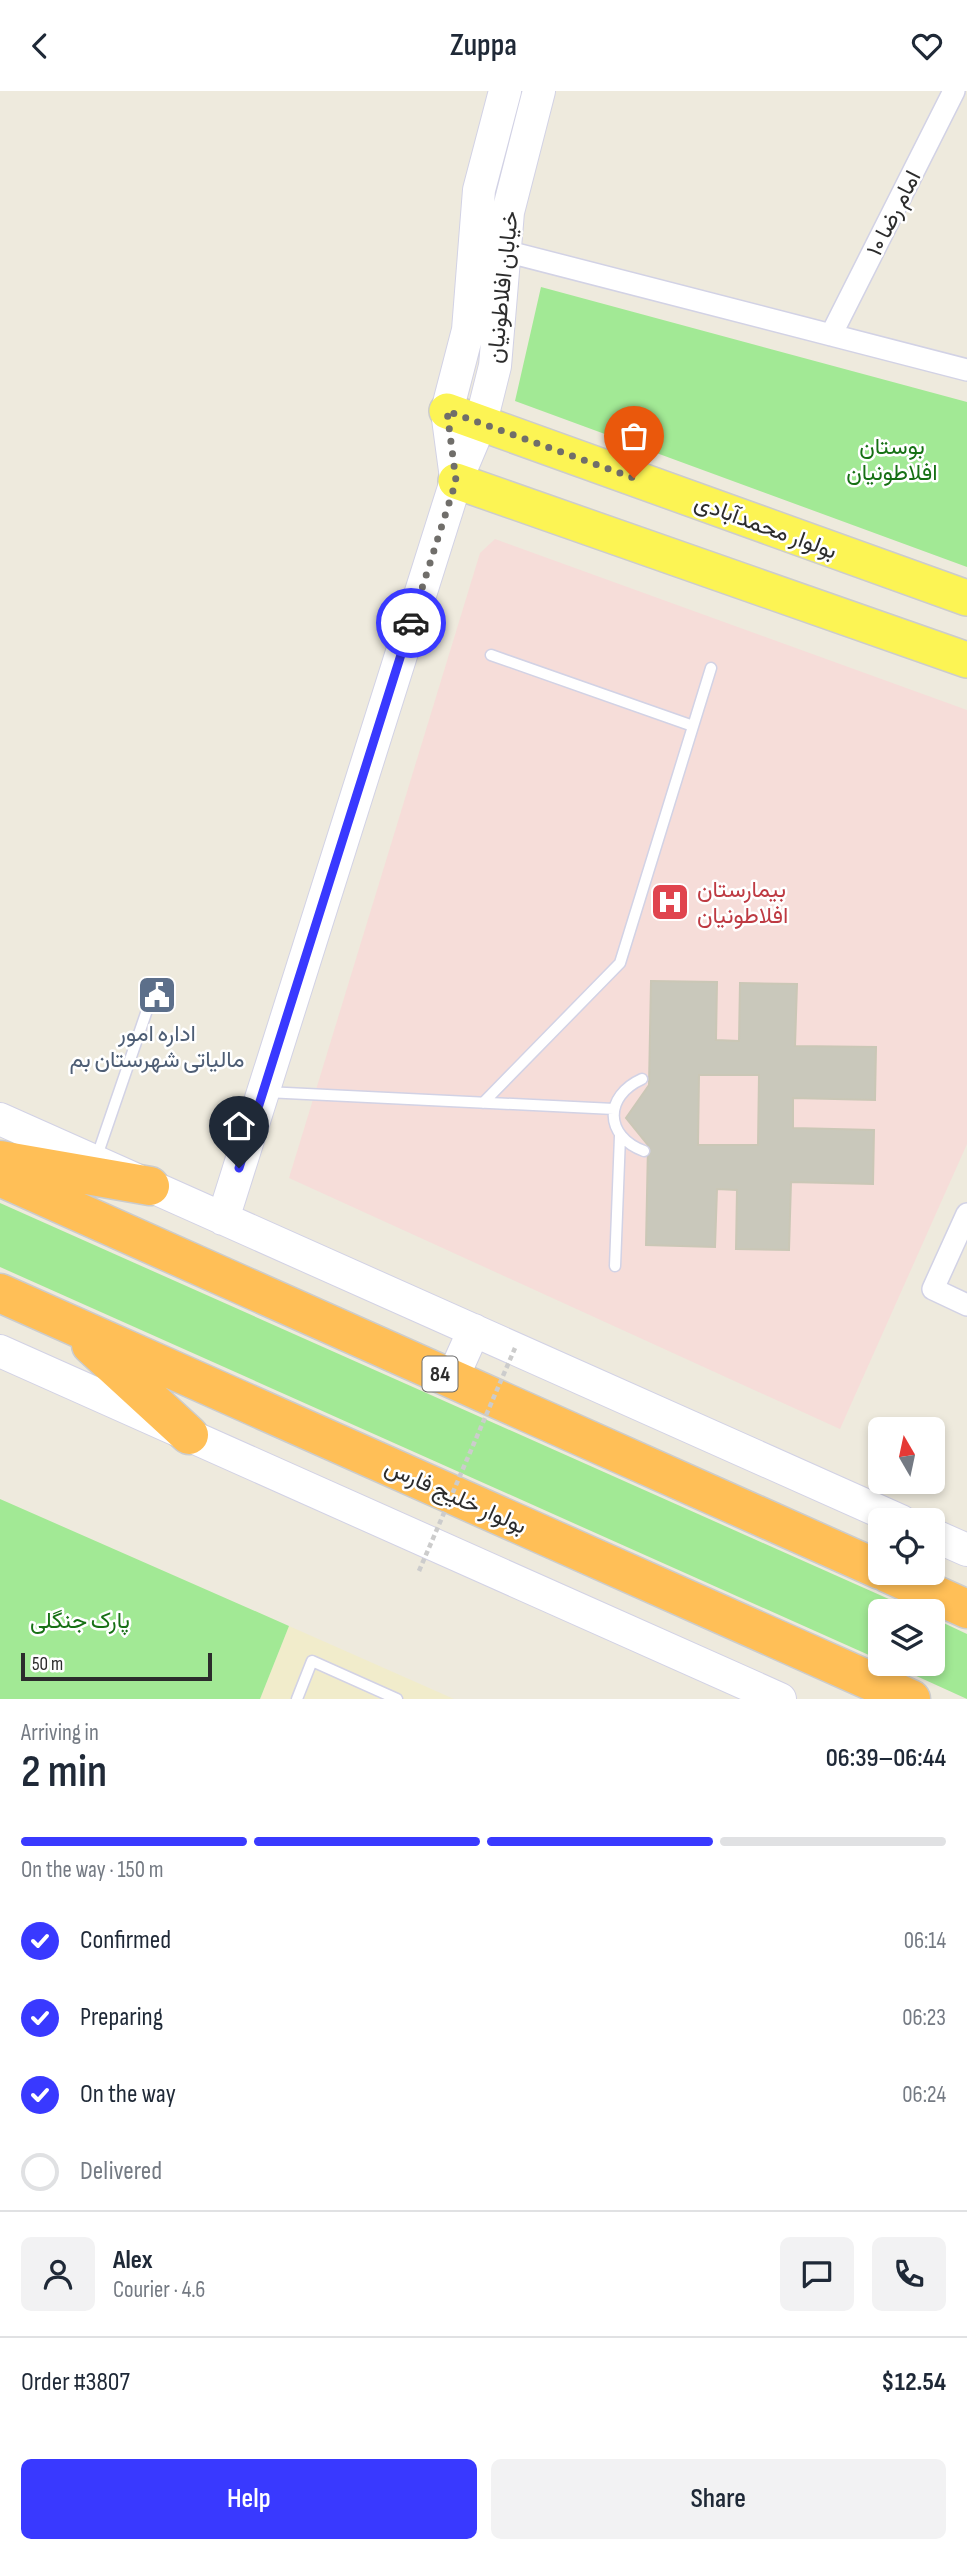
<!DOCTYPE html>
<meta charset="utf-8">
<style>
:root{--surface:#fff;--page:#f2f2f3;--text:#1f2937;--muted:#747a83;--line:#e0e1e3;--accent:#3939ff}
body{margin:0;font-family:"Sofia Sans Condensed",Vazirmatn,sans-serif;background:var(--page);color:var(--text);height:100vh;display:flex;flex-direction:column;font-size:26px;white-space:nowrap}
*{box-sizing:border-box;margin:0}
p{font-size:23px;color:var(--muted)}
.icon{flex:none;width:38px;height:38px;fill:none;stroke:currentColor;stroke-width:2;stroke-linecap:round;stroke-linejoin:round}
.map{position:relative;height:1608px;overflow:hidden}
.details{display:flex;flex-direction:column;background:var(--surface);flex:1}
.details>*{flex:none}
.needle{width:46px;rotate:351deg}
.buttons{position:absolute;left:868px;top:1326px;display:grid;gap:14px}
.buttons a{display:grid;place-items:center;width:77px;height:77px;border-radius:10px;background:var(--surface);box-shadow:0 4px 10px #0003;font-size:35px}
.scale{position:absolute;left:21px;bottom:18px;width:191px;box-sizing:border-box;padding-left:7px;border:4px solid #2c2c2c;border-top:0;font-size:19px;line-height:24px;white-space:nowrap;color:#2c2c2c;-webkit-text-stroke:5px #fff;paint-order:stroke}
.pin{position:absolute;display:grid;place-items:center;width:60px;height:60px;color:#fff;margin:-72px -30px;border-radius:50% 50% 50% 0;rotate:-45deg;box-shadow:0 0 7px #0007}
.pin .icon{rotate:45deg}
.courier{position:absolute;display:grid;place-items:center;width:70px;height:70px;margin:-35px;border:5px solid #3939ff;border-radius:50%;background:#fff;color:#222;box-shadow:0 2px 9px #0007}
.overview em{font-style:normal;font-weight:600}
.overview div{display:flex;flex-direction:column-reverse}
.overview{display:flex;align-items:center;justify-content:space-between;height:119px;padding:0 21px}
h1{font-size:46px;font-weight:600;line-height:52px}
.bar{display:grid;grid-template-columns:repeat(4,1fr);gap:10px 7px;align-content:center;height:84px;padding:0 21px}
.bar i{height:9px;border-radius:5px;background:var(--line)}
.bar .on{background:var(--accent)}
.bar p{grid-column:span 4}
.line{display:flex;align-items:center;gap:18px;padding:0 21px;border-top:2px solid var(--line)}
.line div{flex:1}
.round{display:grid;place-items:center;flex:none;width:74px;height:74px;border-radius:10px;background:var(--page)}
ol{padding:0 21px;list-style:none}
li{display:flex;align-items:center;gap:21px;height:77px}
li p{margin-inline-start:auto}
li .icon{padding:7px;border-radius:50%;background:var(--accent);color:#fff;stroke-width:4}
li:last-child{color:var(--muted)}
li i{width:38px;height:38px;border:4px solid var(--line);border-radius:50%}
.cta{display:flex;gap:14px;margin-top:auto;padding:14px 21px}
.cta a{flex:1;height:80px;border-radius:10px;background:var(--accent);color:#fff;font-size:28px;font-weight:600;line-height:80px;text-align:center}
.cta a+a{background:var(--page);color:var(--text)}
header{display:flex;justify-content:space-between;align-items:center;height:91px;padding:0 21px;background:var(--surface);font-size:32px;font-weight:600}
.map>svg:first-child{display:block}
</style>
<header><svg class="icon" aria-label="back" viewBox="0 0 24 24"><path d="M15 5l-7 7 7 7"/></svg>Zuppa<svg class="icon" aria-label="heart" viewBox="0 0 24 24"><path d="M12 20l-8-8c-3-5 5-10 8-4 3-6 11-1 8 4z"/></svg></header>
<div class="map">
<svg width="967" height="1608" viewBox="0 0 967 1608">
<rect width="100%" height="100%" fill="#eeeadd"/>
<path fill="#f1eccb" d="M289,1535L454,1608H260Z"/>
<path fill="#f6ddd9" d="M495,448L967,619V1053L840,1338L289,1087L480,462Z"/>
<path fill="#a2e995" d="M541,196L967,311V476L515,310Z
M0,1112L918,1521H880V1569L0,1176Z
M0,1408L289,1535L260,1608H0Z
M933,1527L967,1543V1608L890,1573H933Z"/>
<path fill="#c9c8bb" stroke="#cac7b6" stroke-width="2" fill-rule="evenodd" d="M651,890L717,891L716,949L739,950L740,892L797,893L795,955L876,956L875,1009L793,1007V1037L874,1039L873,1093L791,1091L789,1159L736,1158L737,1099L717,1098L715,1156L646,1154L648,1054L626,1027L649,994ZM699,984H759L758,1054H698Z"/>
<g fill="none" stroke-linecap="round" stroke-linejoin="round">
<defs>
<path id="lane" d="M491,564L693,635
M642,988C604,1005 604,1045 644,1060
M266,1001L614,1018
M483,1012L620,872L711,577
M96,1068L156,893
M615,1175L620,1045
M297,1608L312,1570L397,1608"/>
<path id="street" d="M505,160L967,279
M831,244L954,0
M967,1123L933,1198L967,1214"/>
<path id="secondary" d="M456,387L447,320L468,239L479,99L505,0
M0,1028L901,1430
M223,1128L456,390L481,331L495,275L508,121L539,0
M0,1260L780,1608
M452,1288L474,1239
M933,1444L967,1459"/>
<path id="primary" d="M447,320L967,507
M456,390L967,569"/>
<path id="highway" d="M0,1069L150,1095
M0,1086L880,1479
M0,1202L911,1608
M91,1254L189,1344
M887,1482L967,1518"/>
</defs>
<use href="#lane" stroke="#d2d2e5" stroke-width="13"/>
<use href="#street" stroke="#d2d2e5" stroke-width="24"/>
<use href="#secondary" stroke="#d2d2e5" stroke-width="34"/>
<use href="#primary" stroke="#ccc" stroke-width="38"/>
<use href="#highway" stroke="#ccc" stroke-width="41"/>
<use href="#lane" stroke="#fff" stroke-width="10"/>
<use href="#street" stroke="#fff" stroke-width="21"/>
<use href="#secondary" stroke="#fff" stroke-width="32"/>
<use href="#primary" stroke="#fcf454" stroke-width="35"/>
<use href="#highway" stroke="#ffbf57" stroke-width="38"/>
<path stroke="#ccc" stroke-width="4.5" stroke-dasharray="5 3.5" stroke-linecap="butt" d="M419,1480L515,1257"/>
</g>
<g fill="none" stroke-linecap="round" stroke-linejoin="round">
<path stroke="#706e6a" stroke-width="7" stroke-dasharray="0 12.6" d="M411,532L456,390L447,320L634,387"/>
<path stroke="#3939ff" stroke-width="9" d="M239,1077L411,532"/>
</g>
<defs>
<symbol id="hospital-square" viewBox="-11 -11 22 22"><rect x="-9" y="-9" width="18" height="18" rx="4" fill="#e0444e" stroke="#fff"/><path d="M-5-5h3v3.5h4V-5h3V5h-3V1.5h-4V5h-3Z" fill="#fff"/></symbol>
<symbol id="civic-square" viewBox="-11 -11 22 22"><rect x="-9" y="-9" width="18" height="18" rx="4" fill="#5c6f8a" stroke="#fff"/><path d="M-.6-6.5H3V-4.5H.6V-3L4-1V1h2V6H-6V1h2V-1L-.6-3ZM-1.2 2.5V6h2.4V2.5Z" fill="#fff"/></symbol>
</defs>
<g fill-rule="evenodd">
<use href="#hospital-square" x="648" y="789" width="44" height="44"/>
<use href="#civic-square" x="135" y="882" width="44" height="44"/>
</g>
<g text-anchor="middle" stroke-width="5" stroke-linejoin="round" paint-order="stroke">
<rect fill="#fff" stroke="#6b6b6b" stroke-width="2" x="422.5" y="1265.5" width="35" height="35" rx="5"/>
<g font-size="21" font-weight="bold" fill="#2c2c2c">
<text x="440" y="1290">84</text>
</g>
<g font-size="23" fill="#2c2c2c" stroke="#fff">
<text transform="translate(893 122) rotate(-63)" y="8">امام رضا ۱۰</text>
<text transform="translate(502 196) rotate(-84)" y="8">خیابان افلاطونیان</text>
<text transform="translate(766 435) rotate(20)" y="8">بولوار محمدآبادی</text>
<text transform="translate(456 1405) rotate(24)" y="8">بولوار خلیج فارس</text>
</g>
<g font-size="23" fill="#167014" stroke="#fff">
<text x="892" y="363">بوستان<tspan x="892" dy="26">افلاطونیان</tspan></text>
<text x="80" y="1537">پارک جنگلی</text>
</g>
<g font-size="23" fill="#be3a42" stroke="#fff" text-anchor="start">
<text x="697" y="806">بیمارستان<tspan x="697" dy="26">افلاطونیان</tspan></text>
</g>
<g font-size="23" fill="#4e5e75" stroke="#fff">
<text x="157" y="950">اداره امور<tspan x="157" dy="26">مالیاتی شهرستان بم</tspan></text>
</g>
</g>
</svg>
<div class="buttons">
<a><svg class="needle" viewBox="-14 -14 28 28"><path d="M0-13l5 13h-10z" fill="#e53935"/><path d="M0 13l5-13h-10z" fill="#747a83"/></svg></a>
<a><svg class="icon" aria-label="locate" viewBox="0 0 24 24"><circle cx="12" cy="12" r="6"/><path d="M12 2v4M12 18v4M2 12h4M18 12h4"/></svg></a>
<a><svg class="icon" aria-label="layers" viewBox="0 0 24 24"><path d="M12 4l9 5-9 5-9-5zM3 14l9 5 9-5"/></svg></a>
</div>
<div class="scale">50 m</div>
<div class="pin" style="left:634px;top:387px;background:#ea580c"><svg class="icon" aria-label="bag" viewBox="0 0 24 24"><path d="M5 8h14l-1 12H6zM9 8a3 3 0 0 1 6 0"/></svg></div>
<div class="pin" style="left:239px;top:1077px;background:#1f2937"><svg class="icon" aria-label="home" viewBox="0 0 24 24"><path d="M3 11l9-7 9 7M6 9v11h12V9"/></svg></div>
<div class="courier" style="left:411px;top:532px"><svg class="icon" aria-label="car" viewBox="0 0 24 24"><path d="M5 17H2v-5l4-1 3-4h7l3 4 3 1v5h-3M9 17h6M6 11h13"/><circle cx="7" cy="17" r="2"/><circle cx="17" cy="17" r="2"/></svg></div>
</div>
<section class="details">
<div class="overview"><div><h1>2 min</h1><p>Arriving in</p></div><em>06:39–06:44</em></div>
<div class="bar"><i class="on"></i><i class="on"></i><i class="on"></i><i></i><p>On the way · 150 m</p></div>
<ol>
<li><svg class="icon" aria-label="check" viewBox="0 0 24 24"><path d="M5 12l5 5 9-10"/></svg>Confirmed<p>06:14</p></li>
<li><svg class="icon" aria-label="check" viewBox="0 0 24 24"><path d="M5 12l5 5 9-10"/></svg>Preparing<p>06:23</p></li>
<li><svg class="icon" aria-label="check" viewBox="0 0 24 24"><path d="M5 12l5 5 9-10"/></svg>On the way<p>06:24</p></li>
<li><i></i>Delivered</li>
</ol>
<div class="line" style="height:126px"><a class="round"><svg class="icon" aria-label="person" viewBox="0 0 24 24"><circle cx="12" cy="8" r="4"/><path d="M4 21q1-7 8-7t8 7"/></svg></a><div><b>Alex</b><p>Courier · 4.6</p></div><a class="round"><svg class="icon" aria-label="chat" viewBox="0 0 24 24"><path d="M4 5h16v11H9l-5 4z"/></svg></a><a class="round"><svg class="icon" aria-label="phone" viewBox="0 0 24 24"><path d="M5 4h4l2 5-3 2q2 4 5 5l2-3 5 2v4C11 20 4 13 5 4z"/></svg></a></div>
<div class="line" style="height:91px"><div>Order #3807</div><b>$12.54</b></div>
<div class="cta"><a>Help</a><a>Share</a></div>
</section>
